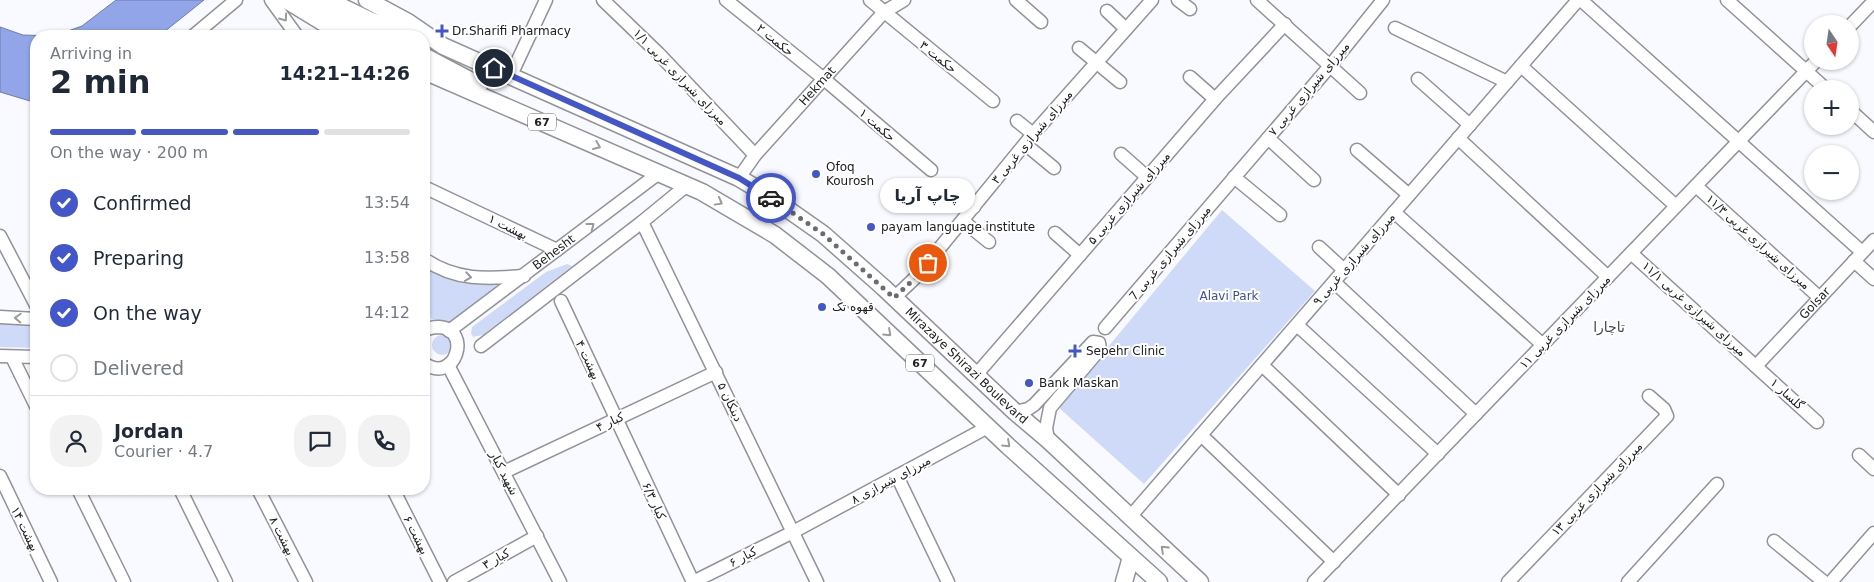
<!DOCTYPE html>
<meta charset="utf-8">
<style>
:root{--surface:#fff;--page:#f2f2f3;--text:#1f2937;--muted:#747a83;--line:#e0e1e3;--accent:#4356ca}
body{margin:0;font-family:"DejaVu Sans",Cairo,sans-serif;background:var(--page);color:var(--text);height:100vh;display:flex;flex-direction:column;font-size:19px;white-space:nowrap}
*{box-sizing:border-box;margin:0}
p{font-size:16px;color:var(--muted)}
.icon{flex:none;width:28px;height:28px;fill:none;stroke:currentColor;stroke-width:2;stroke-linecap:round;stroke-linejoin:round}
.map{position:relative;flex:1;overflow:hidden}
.panel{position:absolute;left:30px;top:30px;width:400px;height:465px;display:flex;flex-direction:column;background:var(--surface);border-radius:20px;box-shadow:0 1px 4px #0004}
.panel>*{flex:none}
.needle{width:32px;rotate:167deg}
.tools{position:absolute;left:1804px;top:15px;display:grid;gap:10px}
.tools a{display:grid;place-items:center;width:55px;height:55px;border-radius:50%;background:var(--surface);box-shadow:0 1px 4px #0004;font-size:25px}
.pin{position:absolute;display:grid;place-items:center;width:42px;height:42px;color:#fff;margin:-21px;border:2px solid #fff;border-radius:50%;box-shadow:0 1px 5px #0007}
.courier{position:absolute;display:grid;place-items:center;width:50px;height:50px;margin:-25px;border:4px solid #4356ca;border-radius:50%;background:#fff;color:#222;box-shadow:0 1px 6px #0007}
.bubble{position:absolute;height:35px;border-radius:18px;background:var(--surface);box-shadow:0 1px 4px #0004;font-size:16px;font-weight:700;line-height:35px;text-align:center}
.overview em{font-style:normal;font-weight:700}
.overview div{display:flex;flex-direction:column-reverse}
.overview{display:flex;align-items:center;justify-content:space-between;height:85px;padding:0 20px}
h1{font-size:32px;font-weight:700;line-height:38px}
.bar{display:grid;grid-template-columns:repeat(4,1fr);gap:8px 5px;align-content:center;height:60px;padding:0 20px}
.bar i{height:6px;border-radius:4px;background:var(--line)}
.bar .current{background:var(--accent)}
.bar p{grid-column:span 4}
.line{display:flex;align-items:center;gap:12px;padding:0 20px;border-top:1px solid var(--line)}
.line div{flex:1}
.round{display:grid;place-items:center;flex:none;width:52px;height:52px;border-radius:20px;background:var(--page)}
ol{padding:0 20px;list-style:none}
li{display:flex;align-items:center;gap:15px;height:55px}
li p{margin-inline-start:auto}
li .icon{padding:5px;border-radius:50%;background:var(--accent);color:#fff;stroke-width:4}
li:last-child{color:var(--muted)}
li i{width:28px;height:28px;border:2px solid var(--line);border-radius:50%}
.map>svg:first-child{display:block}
</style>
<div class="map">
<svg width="1874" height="582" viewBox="0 0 1874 582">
<rect width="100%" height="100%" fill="#f8faff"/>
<path fill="#cfdaf9" d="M1222,210L1315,291L1144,484L1058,407Z
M567,264L572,266L483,335L473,337L471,333L472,327L546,272Z
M424,266C448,282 475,286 503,285L456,323L431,319L428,307L424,294Z
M0,321L36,322V348L0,347Z
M432 345a10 10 0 1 1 20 0a10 10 0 1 1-20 0Z"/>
<path fill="#91a5e8" stroke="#6f7dad" d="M116,0H204L159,36H36V100L30,101L0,92V27L23,35L54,36L82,26Z"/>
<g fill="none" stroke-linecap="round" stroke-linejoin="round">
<defs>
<g id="minor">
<path d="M271,0L297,36"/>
<path d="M603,0L658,53L755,155"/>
<path d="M726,0L824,79L931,170"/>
<path d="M870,0L993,101"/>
<path d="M1016,0L1041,22"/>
<path d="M1178,0L1190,9"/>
<path d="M1257,0L1360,93"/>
<path d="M1581,0L1862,252"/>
<path d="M1727,0L1826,89"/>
<path d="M1107,11L1126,29"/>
<path d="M1850,26L1874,1"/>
<path d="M1395,28L1507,82"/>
<path d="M193,36L236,0"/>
<path d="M1079,48L1120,82"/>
<path d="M1521,66L1676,206"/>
<path d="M511,75L546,0"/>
<path d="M1190,77L1215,99"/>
<path d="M1418,79L1470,125"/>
<path d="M1850,110L1874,132"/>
<path d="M1017,121L1033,134"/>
<path d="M1268,138L1314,180"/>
<path d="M1458,138L1608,277"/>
<path d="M1025,144L1054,168"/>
<path d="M1357,150L1409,195"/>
<path d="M1121,154L1147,177"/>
<path d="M1234,177L1280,215"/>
<path id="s1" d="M739,178L755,155L884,12L904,0"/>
<path d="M1696,186L1820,298"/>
<path d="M424,187L557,250"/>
<path d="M961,196L974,207"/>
<path d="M1394,212L1543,345"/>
<path d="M963,221L989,242"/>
<path d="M642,222L817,582"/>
<path d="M1055,233L1080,255"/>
<path d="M0,236L36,305"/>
<path d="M1319,247L1344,270"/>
<path d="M1631,253L1817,422"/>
<path d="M424,259C456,281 486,279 524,276"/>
<path d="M1854,261L1874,279"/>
<path d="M1334,282L1476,414"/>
<path d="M894,298L916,277L1033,134L1152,0"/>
<path d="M561,301L693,582"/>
<path d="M0,317L36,319"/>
<path d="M1297,325L1438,454"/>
<path d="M1105,328L1330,66L1383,0"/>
<path d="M424,331C428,328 433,327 439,327C473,329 455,386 424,363"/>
<path id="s2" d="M449,331L659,173"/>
<path d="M481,346L642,222L686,186"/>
<path d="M0,356L36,357"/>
<path d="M12,357L36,406"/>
<path d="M448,365L560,582"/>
<path d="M1262,365L1399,495"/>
<path id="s3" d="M1756,366L1874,240"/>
<path d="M976,375L1215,99L1285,24"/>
<path d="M1015,412L1028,409L1034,405L1093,342L1099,343L1100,349L1050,408L1046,428L1048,440"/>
<path d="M1201,435L1334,562"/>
<path d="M1859,455L1874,469"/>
<path d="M504,472L716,372"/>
<path d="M0,476L51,582"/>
<path d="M897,476L948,582"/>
<path d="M78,489L124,582"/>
<path d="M180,489L226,582"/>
<path d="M258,489L306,582"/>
<path d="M393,489L440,582"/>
<path d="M1130,517L1578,0"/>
<path d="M1774,541L1824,582"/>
<path d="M454,582L537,536"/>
<path d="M693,582L793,532L988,427"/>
<path d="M1314,582L1816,61"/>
<path d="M1508,582L1667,416L1664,409L1649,396"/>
<path d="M1628,582L1717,484"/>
<path d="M1831,582L1874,533"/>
</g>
<g id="major">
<path d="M286,0L345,36"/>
<path d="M304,0L378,36"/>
<path d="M328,0L369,20L416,36"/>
<path id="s4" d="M367,0L408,22L443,46L739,178L766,194L823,234L883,287L1015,412L1048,440L1200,582"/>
<path d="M424,56L479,85"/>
<path d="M424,71L702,192L775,235L828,276L1008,446L1159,582"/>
<path d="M1124,582L1131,557"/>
</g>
</defs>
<use href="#minor" stroke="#919399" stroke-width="15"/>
<use href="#major" stroke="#919399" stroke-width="19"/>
<use href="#minor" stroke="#fff" stroke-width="12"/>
<use href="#major" stroke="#fff" stroke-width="16"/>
</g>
<defs><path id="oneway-chevron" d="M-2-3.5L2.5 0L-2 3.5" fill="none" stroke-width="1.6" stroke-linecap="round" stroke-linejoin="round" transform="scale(1.25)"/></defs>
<g stroke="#9b9b9c">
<use href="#oneway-chevron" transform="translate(284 18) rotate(55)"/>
<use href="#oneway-chevron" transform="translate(597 146) rotate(23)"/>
<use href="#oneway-chevron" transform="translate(719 202) rotate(29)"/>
<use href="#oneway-chevron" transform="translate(591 226) rotate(-37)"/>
<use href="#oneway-chevron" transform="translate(468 277) rotate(9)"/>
<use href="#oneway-chevron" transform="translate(18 318) rotate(-178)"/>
<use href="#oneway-chevron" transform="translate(888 333) rotate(43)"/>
<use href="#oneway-chevron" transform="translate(1007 444) rotate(43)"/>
<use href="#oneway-chevron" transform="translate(1164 549) rotate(-137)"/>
</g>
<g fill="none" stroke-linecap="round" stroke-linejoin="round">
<path stroke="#6c6c70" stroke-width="5" stroke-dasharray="0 9" d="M771,198L823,234L894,298L916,277L928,263"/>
<path stroke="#4356ca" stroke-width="6" d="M494,68L739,178L771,198"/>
</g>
<g fill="#4356ca" stroke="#fff" stroke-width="2">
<path d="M439.5 23.5h5v5h5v5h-5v5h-5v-5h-5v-5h5z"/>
<circle cx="816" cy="174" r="5"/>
<circle cx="871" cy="227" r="5"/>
<circle cx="822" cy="307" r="5"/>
<path d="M1072.5 343.5h5v5h5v5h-5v5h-5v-5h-5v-5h5z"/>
<circle cx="1029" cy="383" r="5"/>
</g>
<g text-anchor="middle" stroke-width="4" stroke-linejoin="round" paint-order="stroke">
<g fill="#fff" stroke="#636365" stroke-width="1">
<rect x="528" y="113.5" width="28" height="17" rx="4"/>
<rect x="906" y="354.5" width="28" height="17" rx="4"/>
</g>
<g font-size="11" font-weight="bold" fill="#202023">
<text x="542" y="126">67</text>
<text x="920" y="367">67</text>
</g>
<g font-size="12" fill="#202023" stroke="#fff" text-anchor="start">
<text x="452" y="35">Dr.Sharifi Pharmacy</text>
<text x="826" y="171">Ofoq<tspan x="826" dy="14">Kourosh</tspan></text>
<text x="881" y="231">payam language institute</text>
<text x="832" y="311">قهوه تک</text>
<text x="1086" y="355">Sepehr Clinic</text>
<text x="1039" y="387">Bank Maskan</text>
</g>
<g font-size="12" fill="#202023" stroke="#fff">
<text transform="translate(775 40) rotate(39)" y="4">۲ حکمت</text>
<text transform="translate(938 57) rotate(39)" y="4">۳ حکمت</text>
<text transform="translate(680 77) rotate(46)" y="4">۱/۱ میرزای شیرازی غربی</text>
<text dy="4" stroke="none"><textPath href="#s1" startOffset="121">Hekmat</textPath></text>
<text transform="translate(1309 89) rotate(-50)" y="4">۷ میرزای شیرازی غربی</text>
<text transform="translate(877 125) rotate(41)" y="4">۱ حکمت</text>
<text transform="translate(1032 137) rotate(-50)" y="4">۳ میرزای شیرازی غربی</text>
<text transform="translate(1129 198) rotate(-49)" y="4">۵ میرزای شیرازی غربی</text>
<text transform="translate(508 227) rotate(26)" y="4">۱ بهشت</text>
<text transform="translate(1758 242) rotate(42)" y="4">میرزای شیرازی غربی ۱۱/۳</text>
<text dy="4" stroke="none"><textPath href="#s2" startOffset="131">Behesht</textPath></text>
<text transform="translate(1170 253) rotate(-50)" y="4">میرزای شیرازی غربی 7</text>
<text transform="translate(1354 259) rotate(-49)" y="4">میرزای شیرازی غربی ۹</text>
<text dy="4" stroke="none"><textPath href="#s3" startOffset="86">Golsar</textPath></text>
<text transform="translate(1694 309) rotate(42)" y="4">میرزای شیرازی غربی ۱۱/۱</text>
<text transform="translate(1565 322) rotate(-46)" y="4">میرزای شیرازی غربی ۱۱</text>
<text transform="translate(588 360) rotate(65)" y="4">۴ بهشت</text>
<text dy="4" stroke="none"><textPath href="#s4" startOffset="709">Mirazaye Shirazi Boulevard</textPath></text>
<text transform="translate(1787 394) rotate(42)" y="4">گلسار ۱</text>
<text transform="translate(730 402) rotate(64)" y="4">۵ دینکان</text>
<text transform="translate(610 422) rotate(-25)" y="4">۴ کبار</text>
<text transform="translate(504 473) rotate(63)" y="4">شهید کبار</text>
<text transform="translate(891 480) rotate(-28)" y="4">۸ میرزای شیرازی</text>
<text transform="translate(1597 489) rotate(-46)" y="4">۱۳ میرزای شیرازی غربی</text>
<text transform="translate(654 501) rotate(65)" y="4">۶/۳ کبار</text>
<text transform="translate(25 529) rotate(64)" y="4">۱۴ بهشت</text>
<text transform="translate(416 535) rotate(63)" y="4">۶ بهشت</text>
<text transform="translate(282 536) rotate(63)" y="4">۸ بهشت</text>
<text transform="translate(743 557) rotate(-27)" y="4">۶ کبار</text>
<text transform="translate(496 559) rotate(-29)" y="4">۳ کبار</text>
</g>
<g font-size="12" fill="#3e4f9e" stroke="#fff">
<text x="1229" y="300">Alavi Park</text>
</g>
<g font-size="14" fill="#47494e" stroke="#fff">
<text x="1609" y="332">تاچارا</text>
</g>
</g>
</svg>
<div class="tools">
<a><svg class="needle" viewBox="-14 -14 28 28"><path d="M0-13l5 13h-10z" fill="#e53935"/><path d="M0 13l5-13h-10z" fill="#747a83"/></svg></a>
<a>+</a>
<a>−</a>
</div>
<div class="pin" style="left:928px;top:263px;background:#ea580c"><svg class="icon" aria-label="bag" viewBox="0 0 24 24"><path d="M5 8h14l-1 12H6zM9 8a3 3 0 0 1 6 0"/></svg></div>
<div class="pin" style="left:494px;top:68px;background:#1f2937"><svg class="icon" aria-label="home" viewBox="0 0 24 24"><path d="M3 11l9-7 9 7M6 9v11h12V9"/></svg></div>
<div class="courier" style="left:771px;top:198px"><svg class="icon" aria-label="car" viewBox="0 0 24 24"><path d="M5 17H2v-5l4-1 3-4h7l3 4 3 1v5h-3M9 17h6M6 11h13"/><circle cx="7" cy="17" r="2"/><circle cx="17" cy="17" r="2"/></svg></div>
<div class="bubble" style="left:880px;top:178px;width:95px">چاپ آریا</div>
<section class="panel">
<div class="overview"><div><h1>2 min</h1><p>Arriving in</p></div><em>14:21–14:26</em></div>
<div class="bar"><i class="current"></i><i class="current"></i><i class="current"></i><i></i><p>On the way · 200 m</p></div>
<ol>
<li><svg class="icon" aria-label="check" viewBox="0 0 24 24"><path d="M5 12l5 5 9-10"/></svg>Confirmed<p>13:54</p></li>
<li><svg class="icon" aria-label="check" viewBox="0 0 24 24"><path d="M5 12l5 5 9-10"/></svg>Preparing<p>13:58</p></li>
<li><svg class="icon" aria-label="check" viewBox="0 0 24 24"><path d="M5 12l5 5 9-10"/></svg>On the way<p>14:12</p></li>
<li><i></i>Delivered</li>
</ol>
<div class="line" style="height:90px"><a class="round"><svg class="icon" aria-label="person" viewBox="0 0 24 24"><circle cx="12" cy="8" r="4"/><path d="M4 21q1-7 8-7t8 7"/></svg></a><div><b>Jordan</b><p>Courier · 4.7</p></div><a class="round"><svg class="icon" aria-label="chat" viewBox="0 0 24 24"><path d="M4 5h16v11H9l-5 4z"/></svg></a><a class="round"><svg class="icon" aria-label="phone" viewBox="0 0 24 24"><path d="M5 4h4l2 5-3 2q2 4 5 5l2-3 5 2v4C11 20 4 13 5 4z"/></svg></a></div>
</section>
</div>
